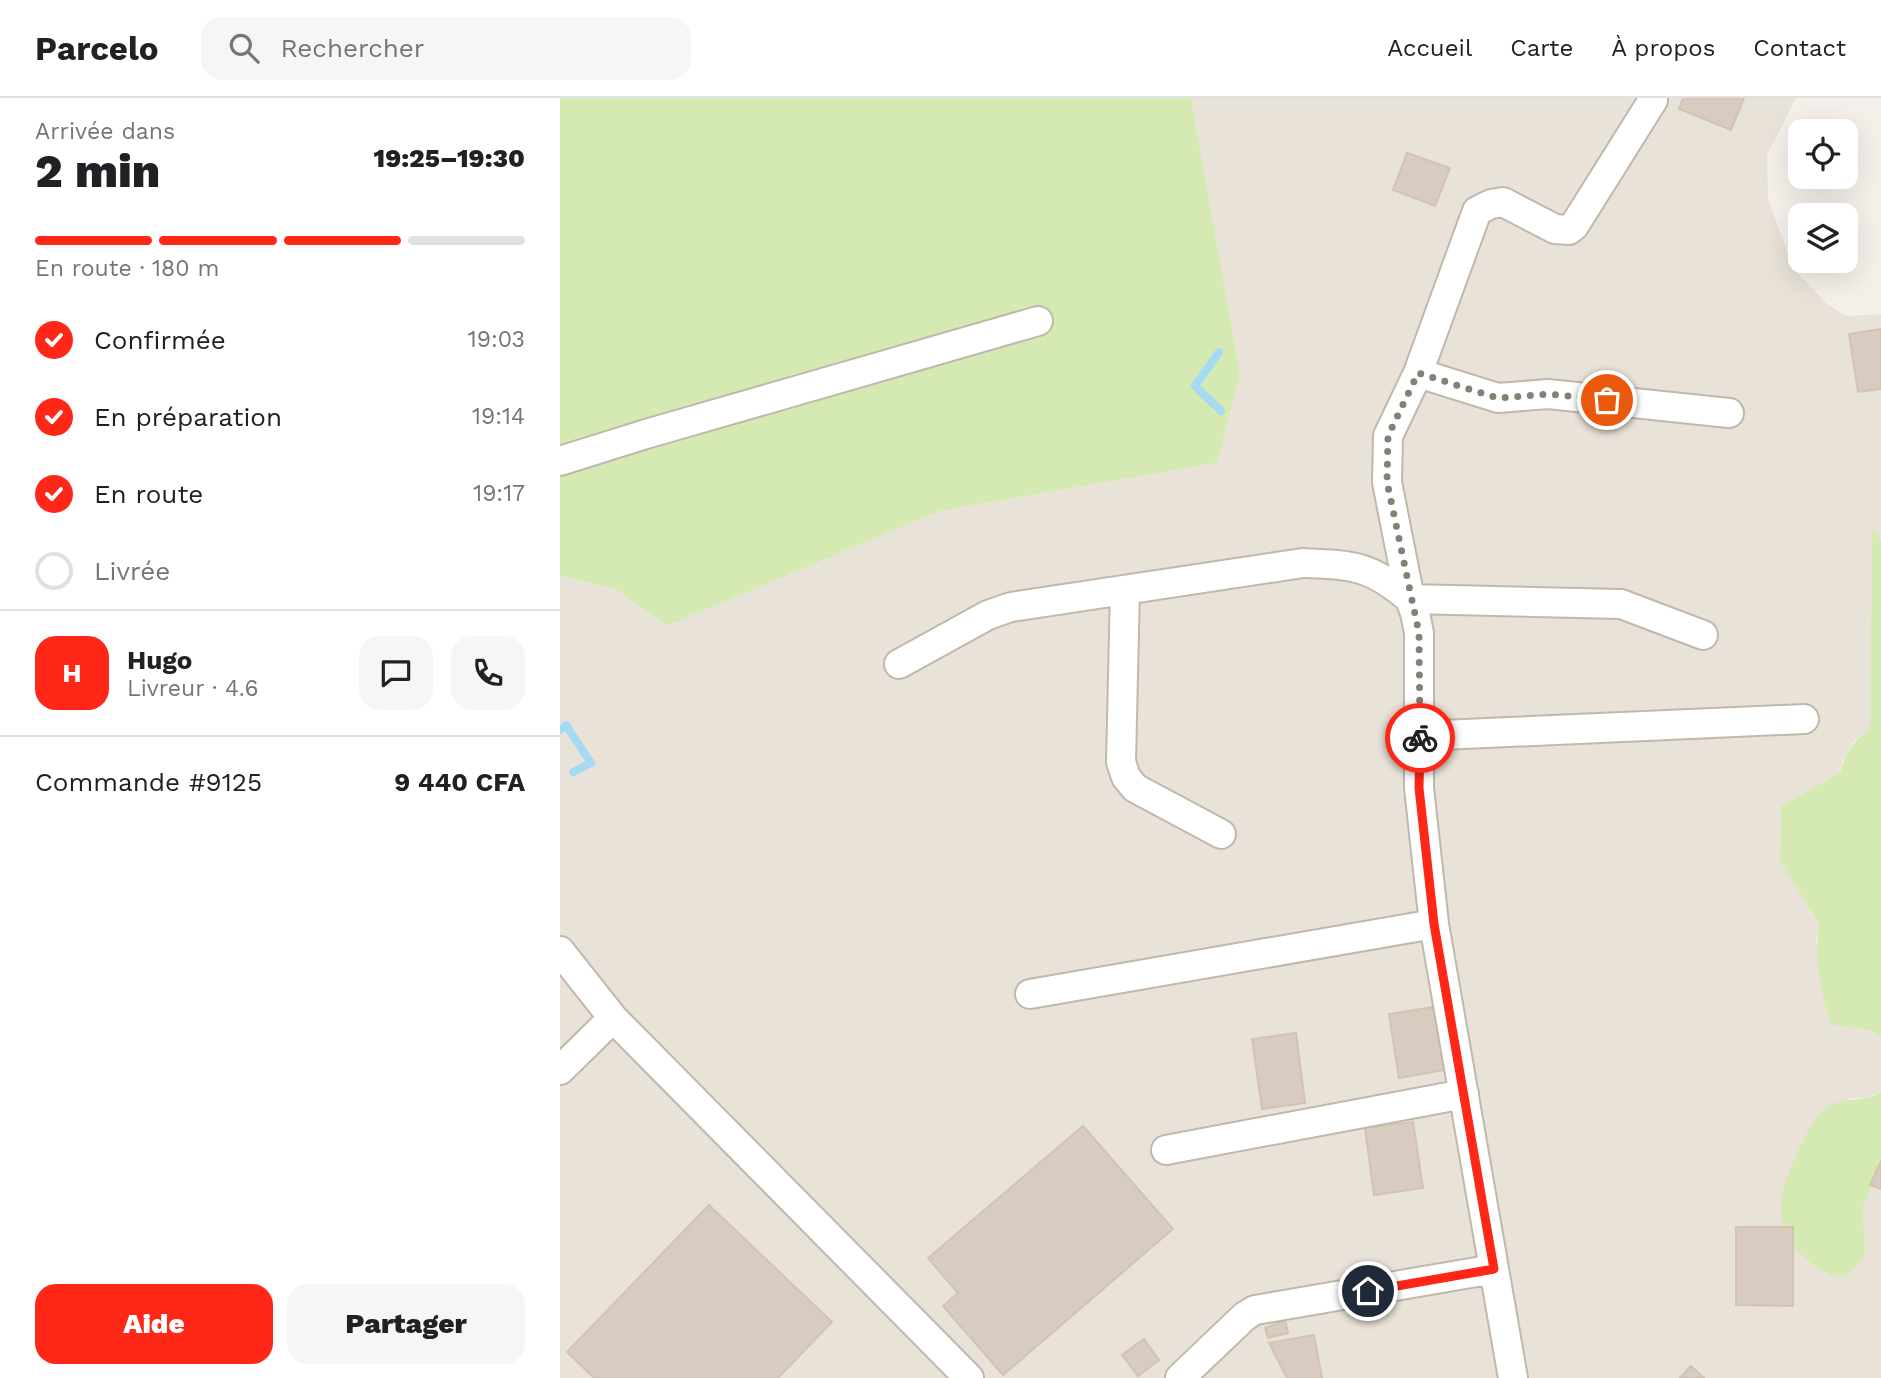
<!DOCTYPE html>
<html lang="fr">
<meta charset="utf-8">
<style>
:root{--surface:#fff;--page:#f6f6f6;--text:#202124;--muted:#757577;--line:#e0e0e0;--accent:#ff2717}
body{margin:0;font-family:"Work Sans",sans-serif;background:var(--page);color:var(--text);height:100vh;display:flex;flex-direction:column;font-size:26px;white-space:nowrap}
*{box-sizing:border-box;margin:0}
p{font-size:23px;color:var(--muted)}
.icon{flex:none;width:38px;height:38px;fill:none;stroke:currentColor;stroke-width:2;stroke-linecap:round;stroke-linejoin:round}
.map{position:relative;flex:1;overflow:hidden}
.details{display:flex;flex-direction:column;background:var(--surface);width:560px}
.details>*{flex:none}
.fabs{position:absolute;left:1228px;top:21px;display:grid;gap:14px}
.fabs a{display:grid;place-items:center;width:70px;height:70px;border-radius:14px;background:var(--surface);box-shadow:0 7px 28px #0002;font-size:35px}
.pin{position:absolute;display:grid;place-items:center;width:60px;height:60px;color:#fff;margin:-30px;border:4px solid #fff;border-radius:50%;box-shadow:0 2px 7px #0007}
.courier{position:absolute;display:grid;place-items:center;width:70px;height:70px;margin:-35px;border:5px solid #ff2717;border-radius:50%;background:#fff;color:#222;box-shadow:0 2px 9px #0007}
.head em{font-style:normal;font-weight:800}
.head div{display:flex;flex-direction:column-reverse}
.head{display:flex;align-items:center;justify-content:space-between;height:119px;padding:0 35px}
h1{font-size:46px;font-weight:800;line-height:52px}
.bar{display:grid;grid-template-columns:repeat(4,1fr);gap:10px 7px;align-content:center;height:84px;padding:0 35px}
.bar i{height:9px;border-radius:5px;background:var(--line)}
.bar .on{background:var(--accent)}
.bar p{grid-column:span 4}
.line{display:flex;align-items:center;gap:18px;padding:0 35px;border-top:2px solid var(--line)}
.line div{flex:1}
.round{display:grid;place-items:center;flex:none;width:74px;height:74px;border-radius:21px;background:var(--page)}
ol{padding:0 35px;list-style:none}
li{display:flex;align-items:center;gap:21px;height:77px}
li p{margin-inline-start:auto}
li .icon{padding:7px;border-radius:50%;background:var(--accent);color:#fff;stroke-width:4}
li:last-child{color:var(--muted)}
li i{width:38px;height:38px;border:4px solid var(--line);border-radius:50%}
.button{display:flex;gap:14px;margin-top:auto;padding:14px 35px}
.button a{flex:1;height:80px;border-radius:21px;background:var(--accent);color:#fff;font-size:28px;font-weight:800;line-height:80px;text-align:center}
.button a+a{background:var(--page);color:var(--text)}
header{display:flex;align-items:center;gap:42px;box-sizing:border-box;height:98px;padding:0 35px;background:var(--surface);border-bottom:2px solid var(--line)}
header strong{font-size:33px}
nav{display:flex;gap:38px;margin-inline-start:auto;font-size:24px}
.search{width:490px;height:63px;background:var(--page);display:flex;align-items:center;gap:18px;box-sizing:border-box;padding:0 24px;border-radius:21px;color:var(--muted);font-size:26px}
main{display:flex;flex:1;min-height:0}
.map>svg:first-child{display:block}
</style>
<header>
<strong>Parcelo</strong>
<div class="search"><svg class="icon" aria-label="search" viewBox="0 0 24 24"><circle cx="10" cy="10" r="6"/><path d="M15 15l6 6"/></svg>Rechercher</div>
<nav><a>Accueil</a><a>Carte</a><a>À propos</a><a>Contact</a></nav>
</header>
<main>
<section class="details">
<div class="head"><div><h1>2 min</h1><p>Arrivée dans</p></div><em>19:25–19:30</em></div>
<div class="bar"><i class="on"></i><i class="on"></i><i class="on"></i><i></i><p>En route · 180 m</p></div>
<ol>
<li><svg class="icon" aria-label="check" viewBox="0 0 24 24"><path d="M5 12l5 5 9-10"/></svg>Confirmée<p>19:03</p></li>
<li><svg class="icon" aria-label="check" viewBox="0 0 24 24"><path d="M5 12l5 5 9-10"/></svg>En préparation<p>19:14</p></li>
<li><svg class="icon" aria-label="check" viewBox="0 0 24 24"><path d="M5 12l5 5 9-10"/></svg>En route<p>19:17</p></li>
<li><i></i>Livrée</li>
</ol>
<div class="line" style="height:126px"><b class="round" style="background:var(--accent);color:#fff">H</b><div><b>Hugo</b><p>Livreur · 4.6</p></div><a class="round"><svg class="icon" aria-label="chat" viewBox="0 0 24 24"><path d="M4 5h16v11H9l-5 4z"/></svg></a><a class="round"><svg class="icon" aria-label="phone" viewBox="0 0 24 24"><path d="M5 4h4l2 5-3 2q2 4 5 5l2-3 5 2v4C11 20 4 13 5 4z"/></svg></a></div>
<div class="line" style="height:91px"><div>Commande #9125</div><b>9 440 CFA</b></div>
<div class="button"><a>Aide</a><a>Partager</a></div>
</section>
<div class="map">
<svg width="1321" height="1280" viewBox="0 0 1321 1280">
<rect width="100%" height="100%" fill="#f5f1ea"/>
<path fill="#e9e2d8" d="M631,0H1236L1207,57L1208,101L1233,170L1266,205L1286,218L1321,216V442L1312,430L1310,631L1293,644L1282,664L1281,674L1221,708L1220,764L1259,825L1256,841L1267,915L1272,926L1306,931L1321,938V993L1306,1000H1288L1305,1157L1303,1110L1321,1063V1280H0V478L55,491L107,528L380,413L657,365L680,276Z"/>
<path fill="#d5eab2" d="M0,0H631L680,276L657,365L380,413L107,528L55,491L0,478Z
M1312,429L1321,442V938L1306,931L1272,927C1261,905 1254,849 1259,825L1220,764L1221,708L1281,674C1284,654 1294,643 1310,631Z
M1321,993V1063L1303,1110L1305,1157C1299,1163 1292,1177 1283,1179C1266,1182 1227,1148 1223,1132C1221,1118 1220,1102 1224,1089C1229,1072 1247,1030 1258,1017C1279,994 1301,1008 1321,993Z"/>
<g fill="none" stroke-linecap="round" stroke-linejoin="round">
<path stroke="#a5daf3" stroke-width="8" d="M659,254L635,288L661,313
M0,632L6,627L31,665L13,674"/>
</g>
<path fill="#d7ccbf" stroke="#d3c3b2" stroke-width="2" d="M1123,0H1184L1171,32L1119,11Z
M847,55L890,70L875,108L833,92Z
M1321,231V291L1298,294L1289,236Z
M874,909L884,972L839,980L829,916Z
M736,935L745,1005L702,1011L692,941Z
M853,1024L863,1090L814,1097L805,1030Z
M523,1028L613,1131L443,1277L383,1208L398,1195L368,1160Z
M1321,1063V1091L1310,1087Z
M149,1107L272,1224L218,1280H34L7,1254Z
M1176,1129H1233V1208L1176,1207Z
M725,1222L728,1235L708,1240L705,1230Z
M754,1237L762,1280H727L709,1245Z
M584,1241L599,1262L578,1278L562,1257Z
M1131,1268L1144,1280H1120Z"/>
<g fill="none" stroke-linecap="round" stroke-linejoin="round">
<defs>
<path id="minor" d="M858,275L938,300L988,296L1169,315
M0,363L86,336L478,223
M565,492L561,664L566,679L575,690L661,736
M339,566L428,517L451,509L743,465C793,467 810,467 850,501L1061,506L1143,537
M859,638L1244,621
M0,853L53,920L409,1280
M470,896L874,826
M0,972L53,920
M606,1052L904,996
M620,1280L685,1218L695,1212L934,1171
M953,1280L874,826L859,690V535L855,515L850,501L827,384L828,338L858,275L917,113L931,106L943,104L995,131L1009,132L1014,128L1093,2"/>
</defs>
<use href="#minor" stroke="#c1b8ac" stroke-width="32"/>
<use href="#minor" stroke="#fff" stroke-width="28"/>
</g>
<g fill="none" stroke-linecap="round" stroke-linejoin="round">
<path stroke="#867f76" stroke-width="7" stroke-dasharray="0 12.6" d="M860,640L859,535L827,384L828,338L858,275L938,300L988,296L1047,302"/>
<path stroke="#ff2717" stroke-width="9" d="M808,1193L934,1171L874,826L859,690L860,640"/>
</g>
</svg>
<div class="fabs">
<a><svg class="icon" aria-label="locate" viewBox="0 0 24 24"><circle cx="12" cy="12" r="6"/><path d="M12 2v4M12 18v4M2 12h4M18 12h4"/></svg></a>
<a><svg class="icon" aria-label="layers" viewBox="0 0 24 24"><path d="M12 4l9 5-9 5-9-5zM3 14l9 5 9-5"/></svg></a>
</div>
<div class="pin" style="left:1047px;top:302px;background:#ea580c"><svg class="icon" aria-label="bag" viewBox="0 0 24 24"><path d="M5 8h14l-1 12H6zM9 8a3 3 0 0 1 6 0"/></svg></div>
<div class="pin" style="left:808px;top:1193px;background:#1f2937"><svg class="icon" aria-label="home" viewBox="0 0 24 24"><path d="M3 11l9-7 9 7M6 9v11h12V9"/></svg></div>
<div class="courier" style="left:860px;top:640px"><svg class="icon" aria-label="bike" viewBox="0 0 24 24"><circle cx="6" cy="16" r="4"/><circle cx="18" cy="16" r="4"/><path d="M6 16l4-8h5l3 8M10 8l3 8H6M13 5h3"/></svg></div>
</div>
</main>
